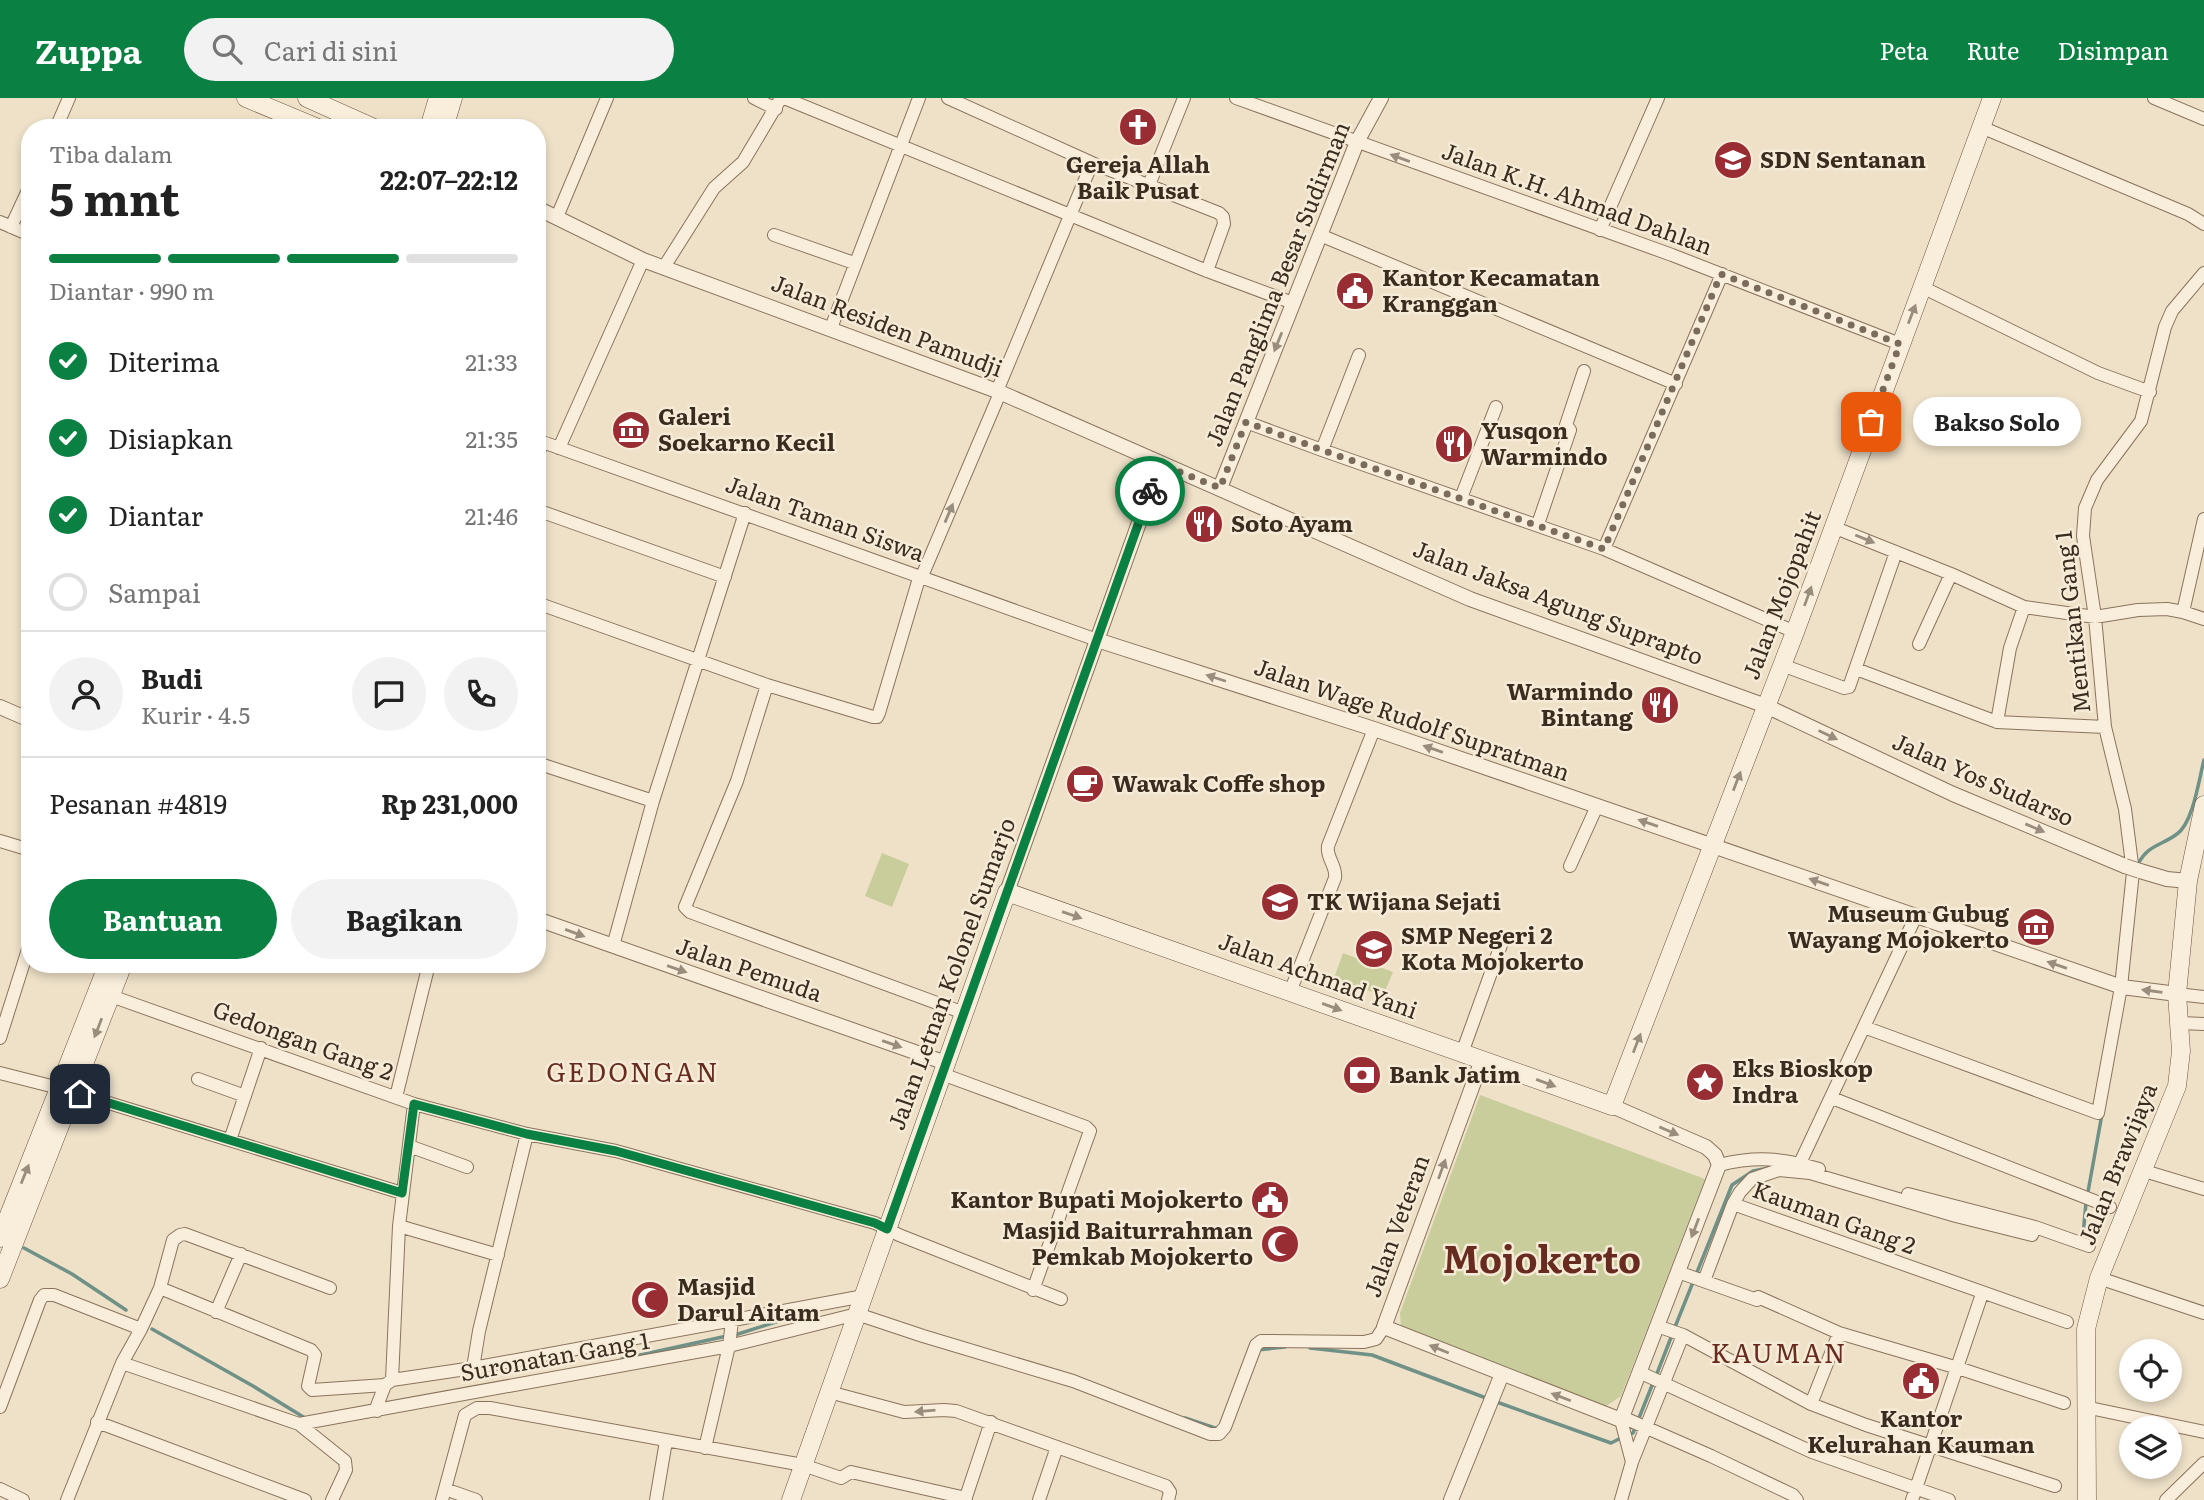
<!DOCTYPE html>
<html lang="id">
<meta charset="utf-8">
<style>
:root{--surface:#fff;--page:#f2f2f2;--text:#222;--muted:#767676;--line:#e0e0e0;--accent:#0b8043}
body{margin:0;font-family:Literata,serif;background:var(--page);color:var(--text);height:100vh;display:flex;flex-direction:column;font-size:26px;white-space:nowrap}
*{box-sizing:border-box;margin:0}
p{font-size:23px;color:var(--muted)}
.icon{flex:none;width:38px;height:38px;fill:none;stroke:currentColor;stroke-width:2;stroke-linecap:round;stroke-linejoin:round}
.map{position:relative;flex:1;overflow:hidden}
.panel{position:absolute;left:21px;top:21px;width:525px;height:854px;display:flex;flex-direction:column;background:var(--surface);border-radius:28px;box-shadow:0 4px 10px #0003}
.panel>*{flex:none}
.tools{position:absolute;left:2119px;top:1241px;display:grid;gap:14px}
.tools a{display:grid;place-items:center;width:63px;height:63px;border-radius:50%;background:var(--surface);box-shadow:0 4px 10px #0003;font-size:35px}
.pin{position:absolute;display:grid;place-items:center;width:60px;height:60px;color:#fff;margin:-30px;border-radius:14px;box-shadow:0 4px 10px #0006}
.courier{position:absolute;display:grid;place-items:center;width:70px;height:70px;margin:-35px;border:5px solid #0b8043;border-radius:50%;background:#fff;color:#222;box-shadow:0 2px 9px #0007}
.bubble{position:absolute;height:49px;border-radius:24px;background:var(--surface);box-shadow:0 4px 10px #0003;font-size:23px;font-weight:700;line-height:49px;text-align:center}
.headline em{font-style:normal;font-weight:700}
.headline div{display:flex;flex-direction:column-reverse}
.headline{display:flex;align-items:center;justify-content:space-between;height:119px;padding:0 28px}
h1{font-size:46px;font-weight:700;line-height:52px}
.bar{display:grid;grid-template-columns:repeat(4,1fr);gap:10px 7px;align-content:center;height:84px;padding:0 28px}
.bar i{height:9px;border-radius:5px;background:var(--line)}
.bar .current{background:var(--accent)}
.bar p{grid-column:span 4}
.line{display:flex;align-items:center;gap:18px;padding:0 28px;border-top:2px solid var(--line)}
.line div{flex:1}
.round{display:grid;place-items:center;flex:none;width:74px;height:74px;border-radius:37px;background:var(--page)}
ol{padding:0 28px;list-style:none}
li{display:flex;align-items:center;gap:21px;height:77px}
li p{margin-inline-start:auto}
li .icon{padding:7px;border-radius:50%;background:var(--accent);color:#fff;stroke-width:4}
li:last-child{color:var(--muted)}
li i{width:38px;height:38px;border:4px solid var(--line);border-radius:50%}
.primary-button{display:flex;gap:14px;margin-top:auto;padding:14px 28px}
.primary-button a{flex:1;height:80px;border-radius:42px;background:var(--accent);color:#fff;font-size:28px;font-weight:700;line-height:80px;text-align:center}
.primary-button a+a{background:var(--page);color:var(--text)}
header{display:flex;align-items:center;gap:42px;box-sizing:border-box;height:98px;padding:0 35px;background:var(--accent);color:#fff}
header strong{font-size:33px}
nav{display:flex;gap:38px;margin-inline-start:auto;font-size:24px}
.search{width:490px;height:63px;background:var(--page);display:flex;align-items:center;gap:18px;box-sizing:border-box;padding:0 24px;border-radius:38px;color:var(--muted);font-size:26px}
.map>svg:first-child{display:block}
</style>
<header>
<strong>Zuppa</strong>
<div class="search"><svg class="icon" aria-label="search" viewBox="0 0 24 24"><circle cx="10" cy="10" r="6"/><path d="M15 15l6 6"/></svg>Cari di sini</div>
<nav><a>Peta</a><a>Rute</a><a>Disimpan</a></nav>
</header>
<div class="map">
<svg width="2204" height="1402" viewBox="0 0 2204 1402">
<rect width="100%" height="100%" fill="#eee1c8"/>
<path fill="#c9cd9b" d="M882,755L909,766L892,809L865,798Z
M1343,855L1393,874L1383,898L1334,880Z
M1480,997L1705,1081L1621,1298L1606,1308L1401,1230L1400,1215Z"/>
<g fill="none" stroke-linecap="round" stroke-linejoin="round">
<path stroke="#6f9187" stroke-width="3.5" d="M2138,766C2149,746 2161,748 2177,736C2193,725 2199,681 2204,662
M2078,1140L2083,1137L2086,1105L2102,1016
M24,1150L72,1176L126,1212
M1675,1229L1732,1087L1753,1073L1769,1070
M152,1231L253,1288L305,1320
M735,1237L804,1215
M1310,1250L1372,1257L1486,1300
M1257,1252L1285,1249
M622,1261L727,1238
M1656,1278L1672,1237
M1494,1303L1611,1345L1621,1340
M1185,1320L1218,1331
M1628,1337L1633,1335L1653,1285"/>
<defs>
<path id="minor" d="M754,0L776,11
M784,0L1207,173L1293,205
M948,0L1092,65L1219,115L1223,119L1224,126L1207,173
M1236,0L1672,157L1900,246
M2154,0L2204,21
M1981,29L2188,116L2204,126
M56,30L69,0
M1149,87L1184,0
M557,119L607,0
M0,124L30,137
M11,129L30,88
M1600,132L1658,0
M774,137L854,165
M1320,137L1676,286
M664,169L714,90L743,64L781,0
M1922,189L2098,275L2150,294
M831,230L919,0
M997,293L1092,65
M1246,324L1322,352L1604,451L1795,534
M537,342L1097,542
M559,350L643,162
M1322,352L1359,257
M537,358L543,344
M1461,400L1496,309
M537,412L725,479
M1538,426L1570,332L1566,327L1584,273
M1833,429L1951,476L2024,509L2095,519L2138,512L2167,511L2183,514L2204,521
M1604,451L1722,176
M922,478L1000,295
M537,505L767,587L873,619H877L879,615L920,477
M2183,514L2204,421
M1919,546L1951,476
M1782,567L1844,590L1849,589L1896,454
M1856,571L1997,624L2105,629
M767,587L737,683L685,809L690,814L964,915
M1997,624L2010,550L2024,509
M537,665L653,703
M0,743L30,752
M1570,768L1597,708
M613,848L653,703L745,415
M1290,894L1335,780C1337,768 1326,760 1328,748L1374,631
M2177,896L2204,899
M111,898L414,1006L527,1036L616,1053L875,1125L899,1137L1061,1201
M2180,925L2204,926
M1864,929L2098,1015L2121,889L2133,774L2125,711L2105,629L2095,519L2083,438L2085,410L2097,382L2141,323L2165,229L2172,213L2204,175
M0,940L30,845
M1462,955L1501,847
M0,975L59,990
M942,976L1086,1029L1090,1033L1033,1192
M198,981L245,998
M73,994L402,1095
M396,999L429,866
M1832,1000L2110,1109
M230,1042L261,950
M409,1048L467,1069
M1800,1065L1916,818
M1719,1067C1756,1058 1782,1060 1819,1071
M2141,1072L2204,1091
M1908,1096L2035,1129L2089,1148
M1733,1106L2067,1224
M399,1128L498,1157
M1678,1174L1757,1202L1758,1199L1839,1235L1958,1270L2064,1305
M2099,1180L2204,1215
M1704,1183L1733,1106L1740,1094L1752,1081L1779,1072L1810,1075L1956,1118L2032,1137L2035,1129
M160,1190L311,1252L315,1257L308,1288L312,1292L385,1287L392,1282L473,1270L864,1198
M216,1214L241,1156
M1657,1228L1683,1237L1811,1306L1866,1327L2055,1388
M122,1265L299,1326L345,1363L346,1372L332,1402
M473,1270L479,1233L527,1036
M1639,1274L1812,1354L1949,1402
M392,1282L399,1128L414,1006
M829,1294L904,1314L944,1312L956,1313L1166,1388L1170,1394L1168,1402
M1811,1306L1839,1235
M0,1309L40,1202L44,1197H54L141,1231
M2085,1309L2204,1334
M377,1313V1308L385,1287
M1622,1319L1711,1358L1793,1397L1797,1402
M1621,1322L1632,1364
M97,1324L305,1402
M299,1326L729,1248L857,1216L923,1238L1073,1283L1210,1336H1219L1225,1329L1256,1247L1261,1243L1364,1244L1376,1241L1384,1229
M705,1350L729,1248L732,1223
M0,1391L23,1402
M445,1391L476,1402
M67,1402L122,1265L141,1231L160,1190L173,1142L180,1137L185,1136L330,1190
M442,1402L465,1317L477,1310H490L803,1367L841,1380L851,1374L966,1400
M656,1402L666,1343
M965,1402L991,1324
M1039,1402L1057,1349
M1621,1402L1632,1364L1683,1237
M1912,1402L1982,1196
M2166,1402L2204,1365"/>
<path id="tertiary" d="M537,110L643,162L997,293L1470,501L1766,608L1953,696L2125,768
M1220,390L1357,44L1381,0
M1097,542L1374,631L2122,889L2177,896
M0,609L30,622
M2140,773L2167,781L2188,783
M1007,794L1160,366
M537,821L946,965
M1482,962L1384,1229L1621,1322L1719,1067L1715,1057L1706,1049L1612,1008
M1451,1402L1502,1276"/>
<path id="secondary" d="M246,0L318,30
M307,0L374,30
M429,30L438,0
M444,30L453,0
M0,1140L108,866
M0,1181L123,866
M791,1402L1007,794L1612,1008L1795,534L1992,0
M2087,1402L2086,1231L2099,1180L2177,988L2181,953L2177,896L2188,783L2204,707"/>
</defs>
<use href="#minor" stroke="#8a735d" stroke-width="14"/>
<use href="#tertiary" stroke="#8a735d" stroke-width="16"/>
<use href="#secondary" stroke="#6c5440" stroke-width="19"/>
<use href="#minor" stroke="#f9eedb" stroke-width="12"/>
<use href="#tertiary" stroke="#f9eedb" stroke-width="14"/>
<use href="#secondary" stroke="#f9eedb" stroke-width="18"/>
<defs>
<path id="tertiary-bridge" d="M2125,768L2140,773"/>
</defs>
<use href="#tertiary-bridge" stroke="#8a735d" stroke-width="16" stroke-linecap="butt"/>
<use href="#tertiary-bridge" stroke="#f9eedb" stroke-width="14"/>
</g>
<defs><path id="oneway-solid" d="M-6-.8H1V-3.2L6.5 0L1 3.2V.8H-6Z" transform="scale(1.75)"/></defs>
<g fill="#9a8d7e">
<use href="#oneway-solid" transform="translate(1400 60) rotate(-160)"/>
<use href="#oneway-solid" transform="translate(1912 216) rotate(-69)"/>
<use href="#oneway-solid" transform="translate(1278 244) rotate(112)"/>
<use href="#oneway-solid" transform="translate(949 415) rotate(-67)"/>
<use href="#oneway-solid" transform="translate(1865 441) rotate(22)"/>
<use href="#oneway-solid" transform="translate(1808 498) rotate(-70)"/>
<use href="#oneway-solid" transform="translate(1216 580) rotate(-162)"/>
<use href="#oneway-solid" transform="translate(1828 637) rotate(26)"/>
<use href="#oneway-solid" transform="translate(1433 651) rotate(-161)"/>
<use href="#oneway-solid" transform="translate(1737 683) rotate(-69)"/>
<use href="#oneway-solid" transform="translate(1648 725) rotate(-161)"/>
<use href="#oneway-solid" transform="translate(2035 730) rotate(23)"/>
<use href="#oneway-solid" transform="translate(1819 784) rotate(-161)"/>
<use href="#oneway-solid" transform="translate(1072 817) rotate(19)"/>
<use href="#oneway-solid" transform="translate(575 835) rotate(20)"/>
<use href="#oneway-solid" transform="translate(2057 867) rotate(-161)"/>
<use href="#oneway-solid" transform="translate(677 871) rotate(19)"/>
<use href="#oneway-solid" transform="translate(2152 893) rotate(-172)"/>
<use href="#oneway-solid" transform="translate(1332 909) rotate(20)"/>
<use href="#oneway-solid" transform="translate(98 930) rotate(111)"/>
<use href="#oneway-solid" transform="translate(1637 945) rotate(-69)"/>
<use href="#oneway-solid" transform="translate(892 946) rotate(19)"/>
<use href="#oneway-solid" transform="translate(1546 985) rotate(20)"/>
<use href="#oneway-solid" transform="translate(1669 1033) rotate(23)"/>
<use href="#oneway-solid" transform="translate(1442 1071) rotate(-70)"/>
<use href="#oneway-solid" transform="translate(25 1076) rotate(-68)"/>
<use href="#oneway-solid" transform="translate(1695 1130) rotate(111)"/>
<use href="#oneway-solid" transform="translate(1439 1251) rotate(-158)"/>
<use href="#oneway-solid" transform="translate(1561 1299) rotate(-159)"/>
<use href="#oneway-solid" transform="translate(925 1313) rotate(175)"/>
</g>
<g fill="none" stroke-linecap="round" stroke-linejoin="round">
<path stroke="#7a6b5b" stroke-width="7" stroke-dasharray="0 12.6" d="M1150,393L1160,366L1220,390L1246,324L1322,352L1604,451L1721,176L1900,246L1871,324"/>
<path stroke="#0b8043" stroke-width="9" d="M80,996L402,1095L414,1006L527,1036L616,1053L875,1125L887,1131L1150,393"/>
</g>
<defs>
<symbol id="church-disc" viewBox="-11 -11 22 22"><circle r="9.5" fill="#992d34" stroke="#f6ebd7"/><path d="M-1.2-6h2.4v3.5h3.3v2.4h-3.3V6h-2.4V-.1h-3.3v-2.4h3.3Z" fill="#fff"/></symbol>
<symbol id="school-disc" viewBox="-11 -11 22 22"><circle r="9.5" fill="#992d34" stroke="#f6ebd7"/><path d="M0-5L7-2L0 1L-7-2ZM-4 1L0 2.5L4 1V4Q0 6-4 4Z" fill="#fff"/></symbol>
<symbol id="civic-disc" viewBox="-11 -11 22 22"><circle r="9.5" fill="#992d34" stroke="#f6ebd7"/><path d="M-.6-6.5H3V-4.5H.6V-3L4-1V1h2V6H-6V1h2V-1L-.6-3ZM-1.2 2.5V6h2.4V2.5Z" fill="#fff"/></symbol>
<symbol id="museum-disc" viewBox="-11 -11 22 22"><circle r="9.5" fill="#992d34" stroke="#f6ebd7"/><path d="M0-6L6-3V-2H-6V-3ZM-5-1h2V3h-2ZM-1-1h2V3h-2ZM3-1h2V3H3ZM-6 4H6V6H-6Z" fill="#fff"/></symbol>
<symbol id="restaurant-disc" viewBox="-11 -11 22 22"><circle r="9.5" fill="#992d34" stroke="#f6ebd7"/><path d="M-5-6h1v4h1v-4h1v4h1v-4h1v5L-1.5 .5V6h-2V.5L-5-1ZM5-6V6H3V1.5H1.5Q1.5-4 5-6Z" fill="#fff"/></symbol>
<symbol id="cafe-disc" viewBox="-11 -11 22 22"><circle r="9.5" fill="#992d34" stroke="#f6ebd7"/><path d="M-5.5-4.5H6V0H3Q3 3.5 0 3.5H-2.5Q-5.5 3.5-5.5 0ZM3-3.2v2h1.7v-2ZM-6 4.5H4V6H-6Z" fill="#fff"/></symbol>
<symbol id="bank-disc" viewBox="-11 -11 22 22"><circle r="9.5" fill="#992d34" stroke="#f6ebd7"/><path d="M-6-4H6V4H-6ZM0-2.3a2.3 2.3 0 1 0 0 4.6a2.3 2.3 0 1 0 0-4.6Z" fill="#fff"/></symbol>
<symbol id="sight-disc" viewBox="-11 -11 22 22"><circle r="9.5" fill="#992d34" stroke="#f6ebd7"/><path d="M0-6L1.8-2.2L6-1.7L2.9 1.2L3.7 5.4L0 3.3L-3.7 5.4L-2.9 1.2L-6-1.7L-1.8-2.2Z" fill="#fff"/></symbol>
<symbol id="mosque-disc" viewBox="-11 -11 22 22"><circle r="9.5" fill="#992d34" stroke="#f6ebd7"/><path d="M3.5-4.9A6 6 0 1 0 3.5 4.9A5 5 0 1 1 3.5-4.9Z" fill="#fff"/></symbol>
</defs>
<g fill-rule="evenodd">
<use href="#church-disc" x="1116" y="7" width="44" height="44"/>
<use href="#school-disc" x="1711" y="40" width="44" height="44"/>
<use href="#civic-disc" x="1333" y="171" width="44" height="44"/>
<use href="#museum-disc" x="609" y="310" width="44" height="44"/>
<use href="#restaurant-disc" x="1432" y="324" width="44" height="44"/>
<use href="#restaurant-disc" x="1182" y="404" width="44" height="44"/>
<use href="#restaurant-disc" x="1638" y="585" width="44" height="44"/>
<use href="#cafe-disc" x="1063" y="664" width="44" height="44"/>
<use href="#school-disc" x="1258" y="782" width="44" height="44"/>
<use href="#museum-disc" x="2014" y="807" width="44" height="44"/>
<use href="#school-disc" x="1352" y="829" width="44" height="44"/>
<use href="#bank-disc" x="1340" y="955" width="44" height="44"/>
<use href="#sight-disc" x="1683" y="962" width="44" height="44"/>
<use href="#civic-disc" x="1248" y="1080" width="44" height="44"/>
<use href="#mosque-disc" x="1258" y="1124" width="44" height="44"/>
<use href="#mosque-disc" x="628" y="1180" width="44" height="44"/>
<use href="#civic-disc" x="1899" y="1261" width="44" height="44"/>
</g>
<g text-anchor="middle" stroke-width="5" stroke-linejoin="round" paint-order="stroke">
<g font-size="23" font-weight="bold" fill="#3b2c20" stroke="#f6ebd7" text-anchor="start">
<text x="1760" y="70">SDN Sentanan</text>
<text x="1138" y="75" text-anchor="middle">Gereja Allah<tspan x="1138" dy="26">Baik Pusat</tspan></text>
<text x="1382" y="188">Kantor Kecamatan<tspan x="1382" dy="26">Kranggan</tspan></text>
<text x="658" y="327">Galeri<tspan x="658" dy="26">Soekarno Kecil</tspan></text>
<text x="1481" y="341">Yusqon<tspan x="1481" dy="26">Warmindo</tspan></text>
<text x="1231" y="434">Soto Ayam</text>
<text x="1633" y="602" text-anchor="end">Warmindo<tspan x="1633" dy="26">Bintang</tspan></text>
<text x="1112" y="694">Wawak Coffe shop</text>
<text x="1307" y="812">TK Wijana Sejati</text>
<text x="2009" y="824" text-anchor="end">Museum Gubug<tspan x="2009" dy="26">Wayang Mojokerto</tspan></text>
<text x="1401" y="846">SMP Negeri 2<tspan x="1401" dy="26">Kota Mojokerto</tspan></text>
<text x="1732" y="979">Eks Bioskop<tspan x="1732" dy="26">Indra</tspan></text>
<text x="1389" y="985">Bank Jatim</text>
<text x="1243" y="1110" text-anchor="end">Kantor Bupati Mojokerto</text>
<text x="1253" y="1141" text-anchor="end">Masjid Baiturrahman<tspan x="1253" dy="26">Pemkab Mojokerto</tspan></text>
<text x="677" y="1197">Masjid<tspan x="677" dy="26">Darul Aitam</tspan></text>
<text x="1921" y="1329" text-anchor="middle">Kantor<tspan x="1921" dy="26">Kelurahan Kauman</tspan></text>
</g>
<g font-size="23" fill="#3b2c20" stroke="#f6ebd7">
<text transform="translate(1577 101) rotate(20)" y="8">Jalan K.H. Ahmad Dahlan</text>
<text transform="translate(1278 186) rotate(-68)" y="8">Jalan Panglima Besar Sudirman</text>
<text transform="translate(887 228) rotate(21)" y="8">Jalan Residen Pamudji</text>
<text transform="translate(825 421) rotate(20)" y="8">Jalan Taman Siswa</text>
<text transform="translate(1782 497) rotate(-69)" y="8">Jalan Mojopahit</text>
<text transform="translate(1558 505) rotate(21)" y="8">Jalan Jaksa Agung Suprapto</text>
<text transform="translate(2073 524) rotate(-96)" y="8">Mentikan Gang 1</text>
<text transform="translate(1412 622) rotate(19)" y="8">Jalan Wage Rudolf Supratman</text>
<text transform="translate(1983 682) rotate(24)" y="8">Jalan Yos Sudarso</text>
<text transform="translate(749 872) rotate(19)" y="8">Jalan Pemuda</text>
<text transform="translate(952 876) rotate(-70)" y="8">Jalan Letnan Kolonel Sumarjo</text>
<text transform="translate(1318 878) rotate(20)" y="8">Jalan Achmad Yani</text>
<text transform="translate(303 943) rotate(20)" y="8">Gedongan Gang 2</text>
<text transform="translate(2118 1066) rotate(-68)" y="8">Jalan Brawijaya</text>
<text transform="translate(1834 1120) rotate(20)" y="8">Kauman Gang 2</text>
<text transform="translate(1397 1128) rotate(-70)" y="8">Jalan Veteran</text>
<text transform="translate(555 1259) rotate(-10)" y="8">Suronatan Gang 1</text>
</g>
<g font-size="26" letter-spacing="2" fill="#672b20" stroke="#f6ebd7">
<text x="633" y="984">GEDONGAN</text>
<text x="1779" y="1265">KAUMAN</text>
</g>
<g font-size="37" font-weight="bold" fill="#672b20" stroke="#f6ebd7">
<text x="1542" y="1175">Mojokerto</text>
</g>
</g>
</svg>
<div class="tools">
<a><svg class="icon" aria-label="locate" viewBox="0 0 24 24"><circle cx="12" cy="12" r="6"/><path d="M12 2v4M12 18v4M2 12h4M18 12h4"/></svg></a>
<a><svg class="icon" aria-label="layers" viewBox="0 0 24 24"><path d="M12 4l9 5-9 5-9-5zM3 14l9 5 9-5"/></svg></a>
</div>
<div class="pin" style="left:1871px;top:324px;background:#ea580c"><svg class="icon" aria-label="bag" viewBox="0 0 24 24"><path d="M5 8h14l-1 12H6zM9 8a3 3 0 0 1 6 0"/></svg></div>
<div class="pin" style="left:80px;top:996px;background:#1f2937"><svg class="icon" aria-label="home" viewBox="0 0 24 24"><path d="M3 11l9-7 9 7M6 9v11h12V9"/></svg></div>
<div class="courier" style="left:1150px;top:393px"><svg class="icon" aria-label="bike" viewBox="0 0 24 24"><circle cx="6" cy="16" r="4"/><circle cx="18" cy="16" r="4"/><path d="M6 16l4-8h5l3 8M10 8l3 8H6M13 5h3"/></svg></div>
<div class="bubble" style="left:1913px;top:299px;width:168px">Bakso Solo</div>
<section class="panel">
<div class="headline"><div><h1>5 mnt</h1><p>Tiba dalam</p></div><em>22:07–22:12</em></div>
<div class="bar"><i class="current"></i><i class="current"></i><i class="current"></i><i></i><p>Diantar · 990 m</p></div>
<ol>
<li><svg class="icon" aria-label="check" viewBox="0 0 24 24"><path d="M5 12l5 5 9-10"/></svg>Diterima<p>21:33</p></li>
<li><svg class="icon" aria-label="check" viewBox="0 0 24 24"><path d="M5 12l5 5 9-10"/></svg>Disiapkan<p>21:35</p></li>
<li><svg class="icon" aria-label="check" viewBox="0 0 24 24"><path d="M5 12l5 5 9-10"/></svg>Diantar<p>21:46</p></li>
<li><i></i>Sampai</li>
</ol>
<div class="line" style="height:126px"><a class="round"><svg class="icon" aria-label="person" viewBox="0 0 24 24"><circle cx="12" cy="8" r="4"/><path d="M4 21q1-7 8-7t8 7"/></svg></a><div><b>Budi</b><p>Kurir · 4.5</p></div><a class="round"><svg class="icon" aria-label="chat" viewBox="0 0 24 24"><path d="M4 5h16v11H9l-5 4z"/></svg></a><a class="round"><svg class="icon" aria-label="phone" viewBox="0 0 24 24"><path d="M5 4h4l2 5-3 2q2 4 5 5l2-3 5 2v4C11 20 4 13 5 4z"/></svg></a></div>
<div class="line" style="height:91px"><div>Pesanan #4819</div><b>Rp 231,000</b></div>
<div class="primary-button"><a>Bantuan</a><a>Bagikan</a></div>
</section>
</div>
